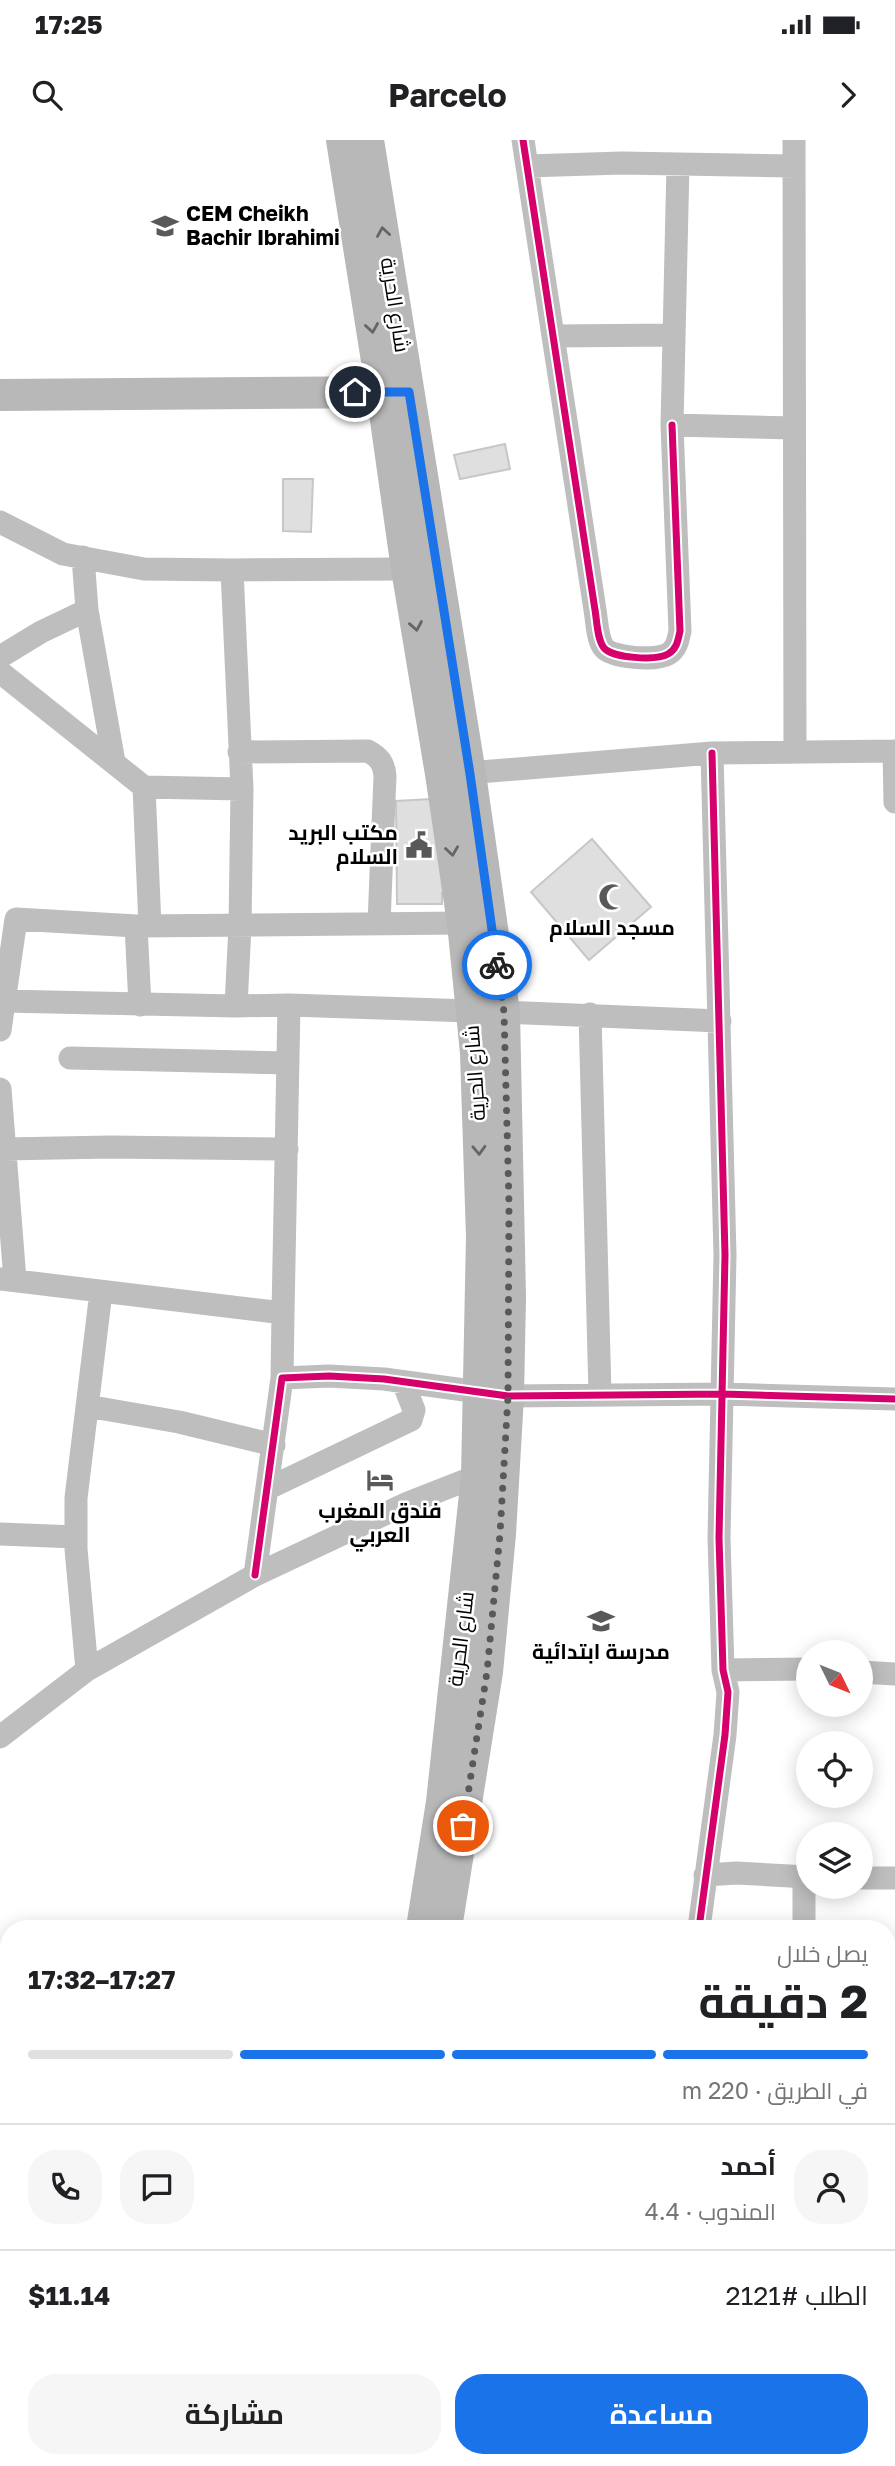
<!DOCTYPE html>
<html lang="ar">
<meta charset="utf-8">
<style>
:root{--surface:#fff;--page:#f6f6f6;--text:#202124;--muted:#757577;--line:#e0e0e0;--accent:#1a73e8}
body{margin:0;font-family:"Golos Text",Cairo,sans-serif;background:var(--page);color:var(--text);direction:rtl;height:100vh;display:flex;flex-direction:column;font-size:26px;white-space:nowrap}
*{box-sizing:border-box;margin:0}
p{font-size:23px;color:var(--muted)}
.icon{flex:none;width:38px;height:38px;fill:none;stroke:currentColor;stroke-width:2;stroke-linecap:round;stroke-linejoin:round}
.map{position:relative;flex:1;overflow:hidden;direction:ltr}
.sheet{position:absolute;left:0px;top:1780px;width:896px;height:548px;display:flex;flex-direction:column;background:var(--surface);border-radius:28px 28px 0 0;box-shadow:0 4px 18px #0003;direction:rtl}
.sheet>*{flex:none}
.needle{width:46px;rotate:133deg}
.controls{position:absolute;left:796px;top:1500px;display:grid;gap:14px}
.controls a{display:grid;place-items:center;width:77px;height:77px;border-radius:50%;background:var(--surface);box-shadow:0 4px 18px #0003;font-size:35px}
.pin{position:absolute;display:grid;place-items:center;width:60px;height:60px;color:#fff;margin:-30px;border:4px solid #fff;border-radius:50%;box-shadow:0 2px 7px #0007}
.courier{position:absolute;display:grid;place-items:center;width:70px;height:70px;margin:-35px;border:5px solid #1a73e8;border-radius:50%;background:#fff;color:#222;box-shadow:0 2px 9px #0007}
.summary em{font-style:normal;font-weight:700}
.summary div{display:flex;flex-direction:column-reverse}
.summary{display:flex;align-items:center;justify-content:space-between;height:119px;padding:0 28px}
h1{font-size:46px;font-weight:700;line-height:52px}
.bar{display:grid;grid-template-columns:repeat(4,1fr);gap:10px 7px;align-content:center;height:84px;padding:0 28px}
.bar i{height:9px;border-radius:5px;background:var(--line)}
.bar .current{background:var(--accent)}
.bar p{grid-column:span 4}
.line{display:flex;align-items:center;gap:18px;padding:0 28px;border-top:2px solid var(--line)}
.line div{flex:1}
.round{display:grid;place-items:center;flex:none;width:74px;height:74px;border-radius:28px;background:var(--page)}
.button{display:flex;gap:14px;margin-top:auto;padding:14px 28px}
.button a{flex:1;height:80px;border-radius:28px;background:var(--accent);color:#fff;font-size:28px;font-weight:700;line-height:80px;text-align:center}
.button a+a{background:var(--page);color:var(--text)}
.status{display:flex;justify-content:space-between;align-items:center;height:49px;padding:0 35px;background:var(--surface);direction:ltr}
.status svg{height:19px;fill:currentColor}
header{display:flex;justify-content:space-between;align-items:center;height:91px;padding:0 28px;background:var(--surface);font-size:32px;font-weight:700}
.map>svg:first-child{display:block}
</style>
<div class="status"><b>17:25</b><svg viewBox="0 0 49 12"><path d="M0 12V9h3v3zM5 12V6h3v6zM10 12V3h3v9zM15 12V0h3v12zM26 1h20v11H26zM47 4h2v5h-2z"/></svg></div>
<header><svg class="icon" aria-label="forward" viewBox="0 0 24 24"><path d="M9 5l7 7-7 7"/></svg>Parcelo<svg class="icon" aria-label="search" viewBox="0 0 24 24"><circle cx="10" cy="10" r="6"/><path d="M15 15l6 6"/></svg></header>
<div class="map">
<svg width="895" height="2326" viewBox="0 0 895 2326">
<rect width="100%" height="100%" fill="#fff"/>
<path fill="#dfdfdf" stroke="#c7c7c7" stroke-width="2" d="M505,304L510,329L460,339L454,315Z
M283,339H313L311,392L283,391Z
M431,659L446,752L442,753V764H397L396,661Z
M592,699L651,767L589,820L531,752Z"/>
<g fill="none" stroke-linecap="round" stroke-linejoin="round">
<path stroke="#bebebe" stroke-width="10" d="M0,2324L2,2326"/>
<path stroke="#bebebe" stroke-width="23" d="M523,0L595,470C597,481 597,499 604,508C612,518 656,521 668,514C677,509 678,500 680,491L672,285
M794,0L795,610
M678,24L672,285L794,288
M527,26L622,23L794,26
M554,196L674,195
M0,382L63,414L144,429L232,430
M83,417L87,470
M0,517L41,492L87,470L114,622
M0,532L144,647
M894,611L895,662
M239,612L368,611C379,617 384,623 385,636L379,783
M455,634L712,613L895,611
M136,786L140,865
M150,786L144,647L242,649
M3,861L236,866
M289,865L236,866L240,786L242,649L232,430L407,429
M504,872L720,881
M590,874L600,1254
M0,890L16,779L136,786L463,783
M70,918L288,923
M0,949L15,1140
M4,1009L110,1007L287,1009
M0,1139L283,1173L282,1238
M283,1173L289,865L471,871
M87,1266L179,1282L274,1305
M269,1348L411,1280L414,1270L403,1242
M0,1394L76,1397
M255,1435L282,1238L329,1236L384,1239L508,1256L723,1254L895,1259
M87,1530L76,1409V1358L101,1152
M723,1530L808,1529
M861,1532L895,1534
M0,1597L87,1530L255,1435L408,1363L477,1336
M705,1735L737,1733L808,1737
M861,1738H895
M699,1788L725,1595L728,1552L723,1530L719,1398L725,1115L712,613
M804,1788V1737
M0,1882L9,1897
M887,1903L895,1904
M887,1987H895
M887,2149L895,2150
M0,2155L9,2156"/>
<path stroke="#b8b8b8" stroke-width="32" d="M342,0L382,252L407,429L441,634L463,783L476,913L482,1097L477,1336L442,1662L422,1788
M368,0L470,634L504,872L510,1157L508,1256L500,1394L487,1532L446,1788
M0,255L401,252
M887,2182L895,2184
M887,2209L895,2212
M0,2281L9,2280
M312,2319L317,2326
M377,2326L379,2319"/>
<defs>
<path id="cycleway" d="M523,0L595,470C597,481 597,499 604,508C612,518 656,521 668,514C677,509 678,500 680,491L672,285
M255,1435L282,1238L329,1236L384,1239L508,1256L723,1254L895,1259
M699,1788L725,1595L728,1552L723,1530L719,1398L725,1115L712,613"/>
</defs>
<use href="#cycleway" stroke="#fff" stroke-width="11"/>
<use href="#cycleway" stroke="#d6006c" stroke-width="7"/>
</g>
<defs><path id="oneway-chevron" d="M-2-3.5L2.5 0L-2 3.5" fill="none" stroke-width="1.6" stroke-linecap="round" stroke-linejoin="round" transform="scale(1.75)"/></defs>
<g stroke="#656565">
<use href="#oneway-chevron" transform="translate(383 92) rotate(-99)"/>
<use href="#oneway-chevron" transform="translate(372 188) rotate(81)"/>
<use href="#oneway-chevron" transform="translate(416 486) rotate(80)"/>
<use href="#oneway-chevron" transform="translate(452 711) rotate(82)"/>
<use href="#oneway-chevron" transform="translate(479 1010) rotate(88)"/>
</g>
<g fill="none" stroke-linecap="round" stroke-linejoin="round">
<path stroke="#595959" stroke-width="7" stroke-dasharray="0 12.6" d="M463,1686L487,1532L500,1394L508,1256L509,1064L504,872L497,825"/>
<path stroke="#1a73e8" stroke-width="9" d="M355,252H409L470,634L497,825"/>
</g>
<defs>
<symbol id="school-bare" viewBox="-9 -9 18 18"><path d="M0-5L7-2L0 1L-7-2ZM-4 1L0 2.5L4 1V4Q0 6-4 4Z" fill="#595959" stroke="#fff" stroke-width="2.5" paint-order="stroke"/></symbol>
<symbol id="civic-bare" viewBox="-9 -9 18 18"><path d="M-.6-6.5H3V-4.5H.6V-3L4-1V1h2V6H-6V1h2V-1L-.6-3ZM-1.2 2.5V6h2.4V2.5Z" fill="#595959" stroke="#fff" stroke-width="2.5" paint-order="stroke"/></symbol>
<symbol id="mosque-bare" viewBox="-9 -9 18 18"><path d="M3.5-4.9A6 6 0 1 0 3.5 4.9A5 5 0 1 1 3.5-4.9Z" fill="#595959" stroke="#fff" stroke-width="2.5" paint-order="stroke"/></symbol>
<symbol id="hotel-bare" viewBox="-9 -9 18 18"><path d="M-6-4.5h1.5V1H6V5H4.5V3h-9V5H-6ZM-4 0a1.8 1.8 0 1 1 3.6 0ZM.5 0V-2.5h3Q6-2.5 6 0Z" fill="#595959" stroke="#fff" stroke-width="2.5" paint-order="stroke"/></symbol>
</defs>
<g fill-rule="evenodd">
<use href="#school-bare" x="146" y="67" width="38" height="38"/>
<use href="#civic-bare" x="400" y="686" width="38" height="38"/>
<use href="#mosque-bare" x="593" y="738" width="38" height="38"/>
<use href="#hotel-bare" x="361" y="1321" width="38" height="38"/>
<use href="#school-bare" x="582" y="1462" width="38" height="38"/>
</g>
<g text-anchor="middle" stroke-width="5" stroke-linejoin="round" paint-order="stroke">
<g font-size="21" font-weight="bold" fill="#000" stroke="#fff">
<text x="186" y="81" text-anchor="start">CEM Cheikh<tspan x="186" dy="24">Bachir Ibrahimi</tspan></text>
<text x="398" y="700" text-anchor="end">مكتب البريد<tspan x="398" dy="24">السلام</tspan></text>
<text x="612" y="795">مسجد السلام</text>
<text x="380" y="1378">فندق المغرب<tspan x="380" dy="24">العربي</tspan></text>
<text x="601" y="1519">مدرسة ابتدائية</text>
</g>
<g font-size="21" fill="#000" stroke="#fff">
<text transform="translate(395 165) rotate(81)" y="7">شارع الحرية</text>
<text transform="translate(475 933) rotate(-94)" y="7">شارع الحرية</text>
<text transform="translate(461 1499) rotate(-83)" y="7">شارع الحرية</text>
</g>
</g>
</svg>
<div class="controls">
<a><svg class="needle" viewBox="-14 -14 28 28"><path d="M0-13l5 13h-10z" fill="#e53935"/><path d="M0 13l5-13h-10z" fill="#757577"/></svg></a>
<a><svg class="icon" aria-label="locate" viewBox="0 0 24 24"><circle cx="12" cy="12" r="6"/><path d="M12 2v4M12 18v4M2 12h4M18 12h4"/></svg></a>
<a><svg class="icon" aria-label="layers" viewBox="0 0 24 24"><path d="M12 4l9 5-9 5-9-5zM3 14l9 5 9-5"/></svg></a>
</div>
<div class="pin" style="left:463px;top:1686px;background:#ea580c"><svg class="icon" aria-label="bag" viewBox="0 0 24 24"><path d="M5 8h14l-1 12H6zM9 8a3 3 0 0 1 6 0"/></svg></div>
<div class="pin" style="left:355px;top:252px;background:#1f2937"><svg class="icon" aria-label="home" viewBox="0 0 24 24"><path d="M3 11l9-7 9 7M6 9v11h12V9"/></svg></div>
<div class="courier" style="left:497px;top:825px"><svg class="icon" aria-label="bike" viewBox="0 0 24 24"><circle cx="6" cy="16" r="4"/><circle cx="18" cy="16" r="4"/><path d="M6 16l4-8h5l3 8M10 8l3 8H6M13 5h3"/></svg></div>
<section class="sheet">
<div class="summary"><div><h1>2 دقيقة</h1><p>يصل خلال</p></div><em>17:27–17:32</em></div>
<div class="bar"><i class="current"></i><i class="current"></i><i class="current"></i><i></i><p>في الطريق · 220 m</p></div>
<div class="line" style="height:126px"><a class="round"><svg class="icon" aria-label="person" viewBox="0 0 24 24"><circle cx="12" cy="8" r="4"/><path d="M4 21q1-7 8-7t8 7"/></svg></a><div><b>أحمد</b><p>المندوب · 4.4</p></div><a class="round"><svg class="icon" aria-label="chat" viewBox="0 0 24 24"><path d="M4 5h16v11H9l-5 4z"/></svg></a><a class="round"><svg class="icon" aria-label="phone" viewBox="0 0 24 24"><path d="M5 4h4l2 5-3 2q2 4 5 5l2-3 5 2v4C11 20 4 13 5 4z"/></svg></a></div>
<div class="line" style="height:91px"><div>الطلب #2121</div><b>$11.14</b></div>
<div class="button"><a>مساعدة</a><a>مشاركة</a></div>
</section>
</div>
